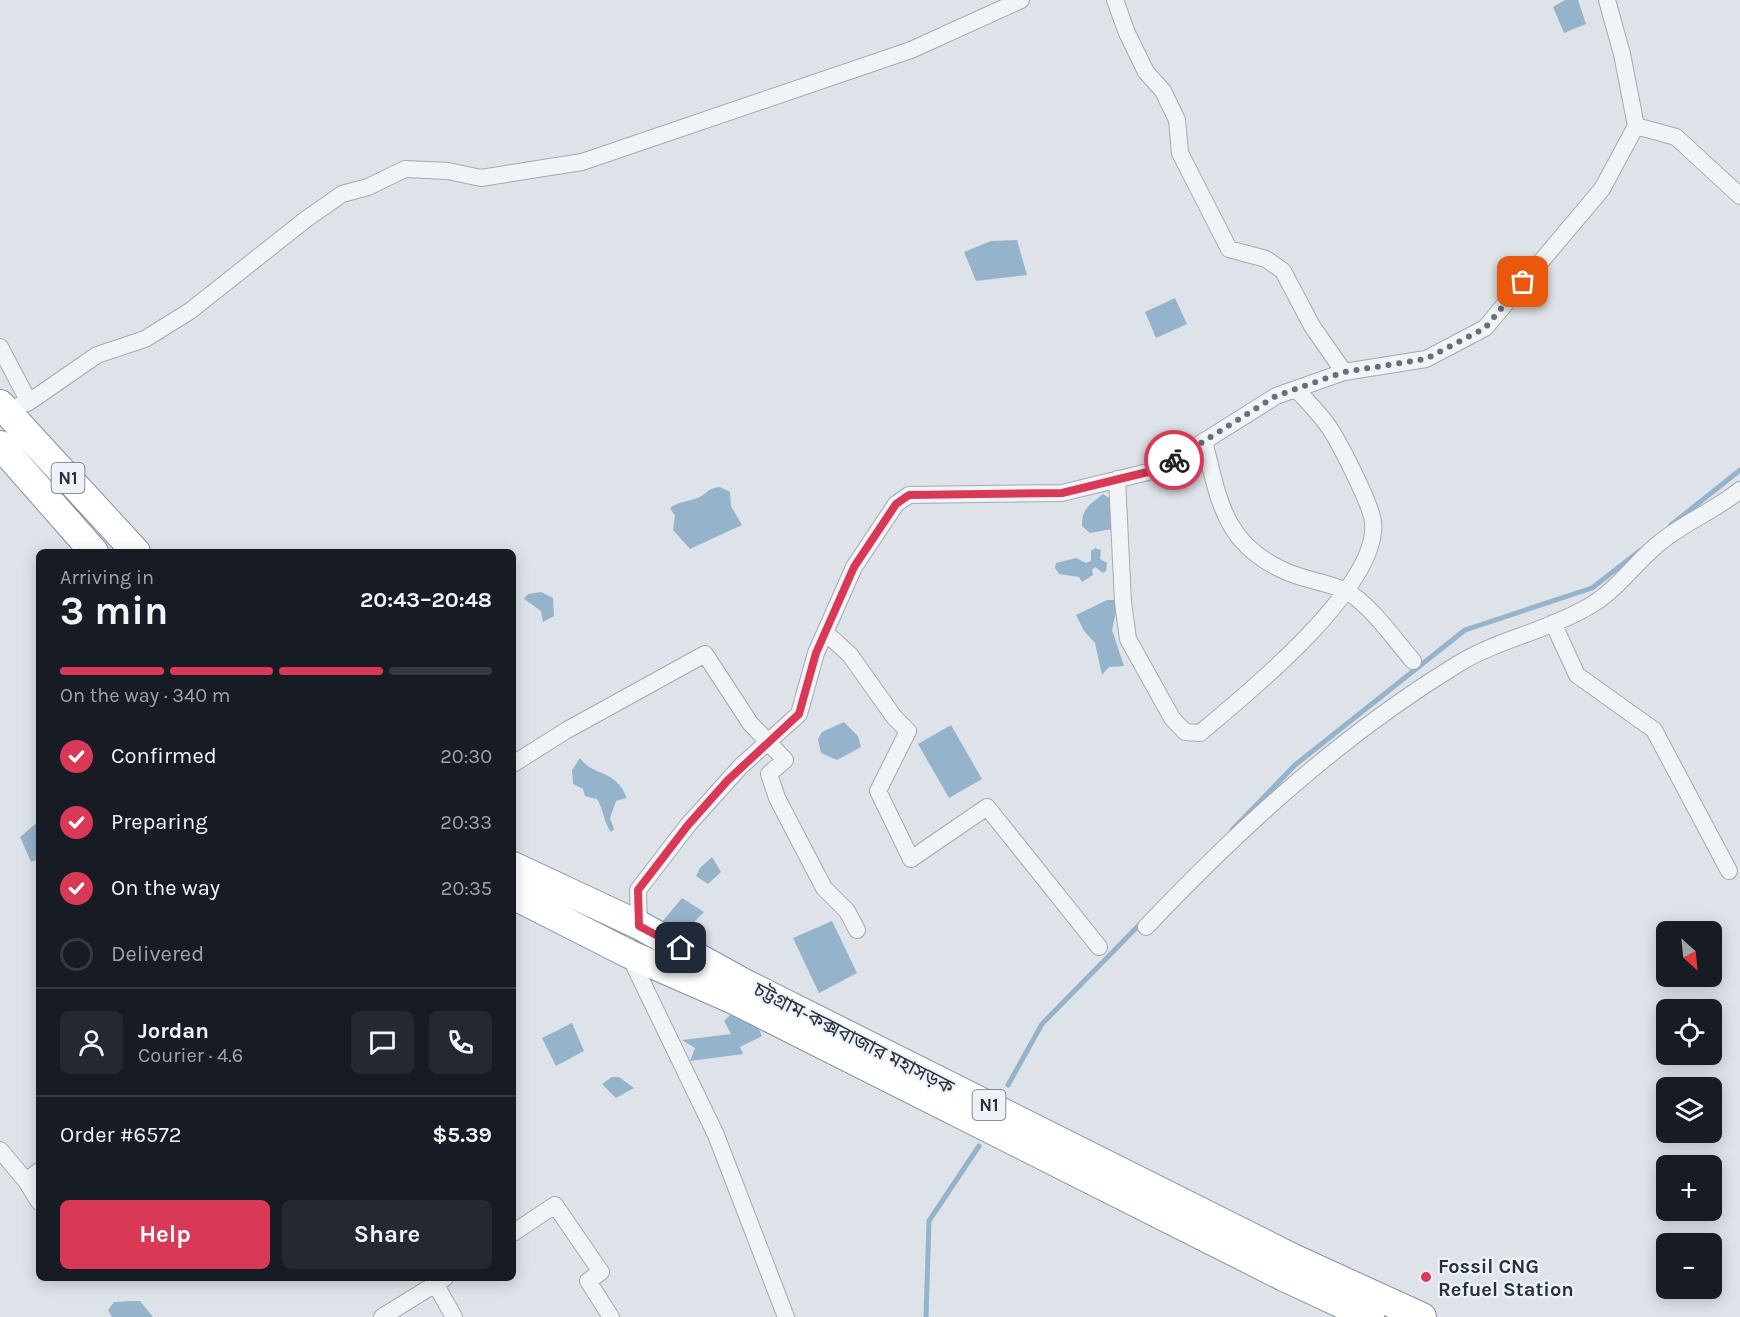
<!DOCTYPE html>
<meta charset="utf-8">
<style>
:root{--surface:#171b24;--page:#242831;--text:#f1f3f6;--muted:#9ea1a6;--line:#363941;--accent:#d93957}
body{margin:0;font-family:Karla,"Noto Sans Bengali",sans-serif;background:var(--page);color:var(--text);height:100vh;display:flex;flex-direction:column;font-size:22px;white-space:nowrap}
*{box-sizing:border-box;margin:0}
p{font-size:20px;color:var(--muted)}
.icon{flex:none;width:33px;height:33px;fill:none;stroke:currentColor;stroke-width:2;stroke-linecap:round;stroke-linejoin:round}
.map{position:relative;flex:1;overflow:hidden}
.panel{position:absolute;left:36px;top:549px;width:480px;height:732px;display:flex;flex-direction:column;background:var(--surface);border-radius:9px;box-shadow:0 3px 15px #0003}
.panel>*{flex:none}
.needle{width:39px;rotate:153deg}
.controls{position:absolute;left:1656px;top:921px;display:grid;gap:12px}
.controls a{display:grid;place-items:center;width:66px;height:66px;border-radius:9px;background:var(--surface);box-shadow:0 3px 15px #0003;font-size:30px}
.pin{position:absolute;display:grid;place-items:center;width:51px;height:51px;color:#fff;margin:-26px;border-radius:12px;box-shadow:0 3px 9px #0006}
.courier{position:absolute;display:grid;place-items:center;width:60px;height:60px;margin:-30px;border:4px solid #d93957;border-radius:50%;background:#fff;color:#222;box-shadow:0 2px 8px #0007}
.summary em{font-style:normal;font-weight:700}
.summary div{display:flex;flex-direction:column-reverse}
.summary{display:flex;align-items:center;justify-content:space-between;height:102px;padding:0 24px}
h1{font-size:39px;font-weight:700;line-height:45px}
.bar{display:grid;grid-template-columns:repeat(4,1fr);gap:9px 6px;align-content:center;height:72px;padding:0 24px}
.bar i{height:8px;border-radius:4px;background:var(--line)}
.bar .selected{background:var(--accent)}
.bar p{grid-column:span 4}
.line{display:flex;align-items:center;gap:15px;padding:0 24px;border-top:2px solid var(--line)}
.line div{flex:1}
.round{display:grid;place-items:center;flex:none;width:63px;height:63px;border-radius:9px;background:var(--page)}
ol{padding:0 24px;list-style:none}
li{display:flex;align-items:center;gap:18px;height:66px}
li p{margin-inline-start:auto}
li .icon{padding:6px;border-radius:50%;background:var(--accent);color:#fff;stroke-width:4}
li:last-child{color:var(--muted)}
li i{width:33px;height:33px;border:3px solid var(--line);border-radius:50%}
.action{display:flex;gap:12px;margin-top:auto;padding:12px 24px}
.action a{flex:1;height:69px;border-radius:9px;background:var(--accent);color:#fff;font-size:24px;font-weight:700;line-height:69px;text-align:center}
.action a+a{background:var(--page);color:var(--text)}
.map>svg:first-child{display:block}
</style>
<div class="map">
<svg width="1740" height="1317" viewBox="0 0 1740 1317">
<rect width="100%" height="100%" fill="#dee3e9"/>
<path fill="#96b3cc" d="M1565,0H1578L1586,24L1564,33L1553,7Z
M1017,240L1027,275L976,281L964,252L991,241Z
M1175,298L1187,324L1156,338L1145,312Z
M720,487L730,492L731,506L742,525L690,549L673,530L675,516L670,508C680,500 693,502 703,495C710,490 710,488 720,487Z
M1103,494L1115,502L1112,529L1090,533L1082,526C1082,507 1090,505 1103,494Z
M1095,548L1101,550L1100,559L1107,563L1106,571L1103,573L1095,567L1092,570L1093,575L1082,582L1079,577L1059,574L1055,568L1056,563L1076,558L1086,563L1091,561V551Z
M541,592L553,598L554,616L543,622L541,611L524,599L528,594Z
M1107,600H1115L1116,612L1112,630L1124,666L1109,667L1102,675L1095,643L1084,631L1076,615Z
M844,722L858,736L861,747L837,760L821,753L818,739L822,732Z
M951,725L982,779L949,798L918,744Z
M580,758C593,777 615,768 627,798L616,801L610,818L614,829L611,832C603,821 604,810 597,799L585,796L583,789L573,784L572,770Z
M39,821V859L31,862L20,837Z
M712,857L721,872L708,884L696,876L700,868Z
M682,898L704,912L687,929L662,922Z
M832,921L857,973L819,993L793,938Z
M737,1005L759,1029L762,1036L740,1047L743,1054L690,1061L695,1048L682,1040L731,1034L724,1021L730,1015L737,1017Z
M572,1023L584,1051L556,1066L542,1038Z
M612,1077H619L634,1088L616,1098L602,1084Z
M130,1301H140L153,1317H112L108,1310L114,1302Z"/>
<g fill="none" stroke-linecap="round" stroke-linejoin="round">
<path stroke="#96b3cc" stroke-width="5" d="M1671,525L1740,470
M1232,830L1295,765L1465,630L1592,588L1641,550
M1008,1085L1042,1024L1141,923
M926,1317L929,1221L979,1146"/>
<defs>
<path id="street" d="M1115,0L1127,33L1146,72L1163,91L1177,120L1180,153L1229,249L1266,259L1283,271L1312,326L1344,372
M1636,126L1676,137L1740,196
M0,347L29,402
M6,411L29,402L97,355L145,339L190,311L305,220L342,194L368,187L405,169L448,171L481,178L582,162L911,50L1021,0
M1204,441C1219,499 1223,544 1285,571C1304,580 1327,582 1346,591C1370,604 1395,640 1413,661
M1117,479L1123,602L1128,639L1172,718L1185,732L1200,733C1247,694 1380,586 1373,522C1371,504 1338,439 1326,423C1317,411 1306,400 1296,389
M1553,623L1577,675L1654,730L1729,871
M827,634L850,655L894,717L908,731L878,791L911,859L987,807L1099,947
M513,764L567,730L705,654L750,723L785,760L769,774L777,798L824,888L847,911L857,930
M639,925L638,890L688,825L741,766L799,714L816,653L854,567L896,504L909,495L1062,493L1160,469L1276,396L1344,372L1426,359L1485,328L1602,189L1636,126L1622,54L1607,0
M1146,927C1240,828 1340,736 1458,664C1499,639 1544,632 1586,608C1615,593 1633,565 1657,545C1682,523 1715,511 1740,490
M629,955L716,1135L786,1317
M0,1150L26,1181
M39,1171L26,1181L39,1202
M513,1233L555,1205L601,1272L588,1281L611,1317
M432,1278L454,1317
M382,1317L445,1278"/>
<path id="highway" d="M0,404L136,552
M0,445L94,552
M513,866L639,925L744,983L1295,1259L1422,1317
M513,895L629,954L734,1000L1284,1277L1370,1317"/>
</defs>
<use href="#street" stroke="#a3aab3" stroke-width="18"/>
<use href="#highway" stroke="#8591a1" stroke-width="30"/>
<use href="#street" stroke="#f1f4f7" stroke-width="16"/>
<use href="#highway" stroke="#fff" stroke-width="28"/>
</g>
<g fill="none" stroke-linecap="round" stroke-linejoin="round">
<path stroke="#666f7c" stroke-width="6" stroke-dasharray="0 10.8" d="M1174,460L1276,396L1344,372L1426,359L1485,328L1523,282"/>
<path stroke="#d93957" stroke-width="8" d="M681,948L639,926L638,890L688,825L728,780L799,714L816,653L854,567L896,504L909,495L1062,493L1160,469L1174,460"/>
</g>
<circle fill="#d93957" stroke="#eef2f6" stroke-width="2" cx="1426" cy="1277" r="6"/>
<g text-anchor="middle" stroke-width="4.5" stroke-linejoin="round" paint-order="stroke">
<g fill="#eef2f6" stroke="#626b77" stroke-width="1.5">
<rect x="51.5" y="463" width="33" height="30" rx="4.5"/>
<rect x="972.5" y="1090" width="33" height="30" rx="4.5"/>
</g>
<g font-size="18" font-weight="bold" fill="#263141">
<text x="68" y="484">N1</text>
<text x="989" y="1111">N1</text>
</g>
<g font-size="20" fill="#263141" stroke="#eef2f6">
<text transform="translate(854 1038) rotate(27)" y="7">চট্টগ্রাম-কক্সবাজার মহাসড়ক</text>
</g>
<g font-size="20" font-weight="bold" fill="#263141" stroke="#eef2f6" text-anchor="start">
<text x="1438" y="1273">Fossil CNG<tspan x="1438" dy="23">Refuel Station</tspan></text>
</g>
</g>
</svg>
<div class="controls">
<a><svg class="needle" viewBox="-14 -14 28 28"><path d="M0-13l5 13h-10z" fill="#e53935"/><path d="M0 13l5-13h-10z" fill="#9ea1a6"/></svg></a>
<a><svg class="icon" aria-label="locate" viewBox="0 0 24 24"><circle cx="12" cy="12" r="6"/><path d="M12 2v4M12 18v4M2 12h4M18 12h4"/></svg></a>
<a><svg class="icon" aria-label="layers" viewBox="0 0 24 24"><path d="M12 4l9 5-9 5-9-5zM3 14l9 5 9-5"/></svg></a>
<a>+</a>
<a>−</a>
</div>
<div class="pin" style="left:1523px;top:282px;background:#ea580c"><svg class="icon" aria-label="bag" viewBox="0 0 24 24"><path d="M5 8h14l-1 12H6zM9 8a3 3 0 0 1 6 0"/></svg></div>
<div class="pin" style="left:681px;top:948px;background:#1f2937"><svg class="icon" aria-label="home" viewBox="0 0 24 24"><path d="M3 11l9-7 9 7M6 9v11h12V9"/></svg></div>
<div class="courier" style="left:1174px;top:460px"><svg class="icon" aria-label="bike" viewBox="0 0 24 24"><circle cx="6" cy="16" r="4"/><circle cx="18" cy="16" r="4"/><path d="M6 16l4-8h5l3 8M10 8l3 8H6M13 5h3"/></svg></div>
<section class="panel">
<div class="summary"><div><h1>3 min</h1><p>Arriving in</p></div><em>20:43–20:48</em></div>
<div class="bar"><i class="selected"></i><i class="selected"></i><i class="selected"></i><i></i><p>On the way · 340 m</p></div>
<ol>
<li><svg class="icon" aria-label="check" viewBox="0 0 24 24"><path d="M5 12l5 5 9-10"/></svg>Confirmed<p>20:30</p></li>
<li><svg class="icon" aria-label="check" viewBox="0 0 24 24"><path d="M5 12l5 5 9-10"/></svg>Preparing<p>20:33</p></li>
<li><svg class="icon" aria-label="check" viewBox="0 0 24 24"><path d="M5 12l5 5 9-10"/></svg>On the way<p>20:35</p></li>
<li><i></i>Delivered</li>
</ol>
<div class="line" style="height:108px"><a class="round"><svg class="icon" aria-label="person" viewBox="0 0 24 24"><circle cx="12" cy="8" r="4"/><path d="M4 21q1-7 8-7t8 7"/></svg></a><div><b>Jordan</b><p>Courier · 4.6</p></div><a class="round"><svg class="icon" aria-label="chat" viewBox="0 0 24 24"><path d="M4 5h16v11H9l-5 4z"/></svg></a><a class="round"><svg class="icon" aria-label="phone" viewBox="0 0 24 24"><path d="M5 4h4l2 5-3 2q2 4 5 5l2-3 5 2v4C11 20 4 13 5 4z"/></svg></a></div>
<div class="line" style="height:78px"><div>Order #6572</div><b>$5.39</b></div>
<div class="action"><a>Help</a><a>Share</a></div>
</section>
</div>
